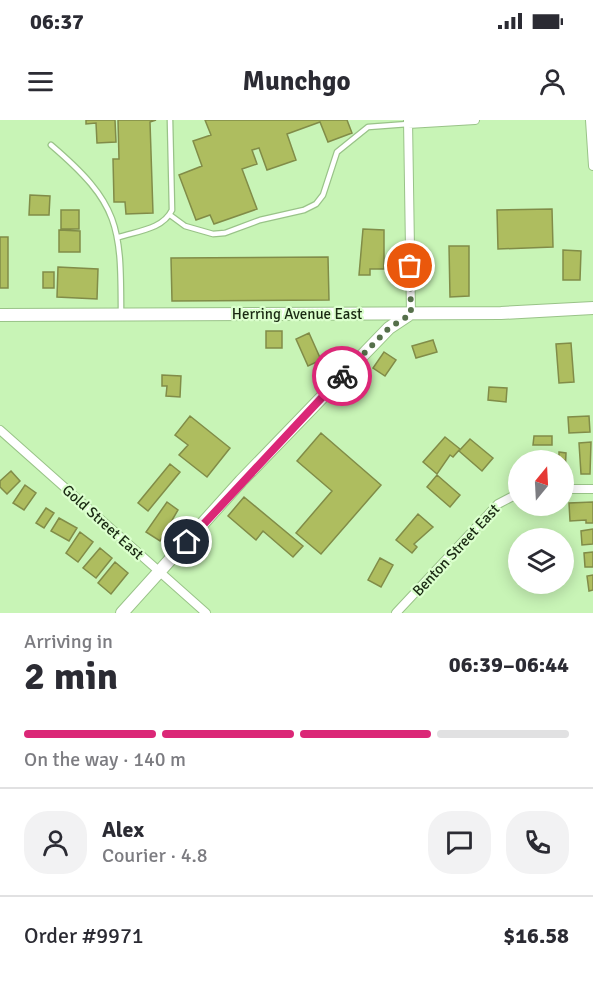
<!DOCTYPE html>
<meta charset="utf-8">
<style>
:root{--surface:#fff;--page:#f2f2f3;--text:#2b2b33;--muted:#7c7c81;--line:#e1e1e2;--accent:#db2777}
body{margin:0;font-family:Signika,sans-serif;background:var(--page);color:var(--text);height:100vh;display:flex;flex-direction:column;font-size:22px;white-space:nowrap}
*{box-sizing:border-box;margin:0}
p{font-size:20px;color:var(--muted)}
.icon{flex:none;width:33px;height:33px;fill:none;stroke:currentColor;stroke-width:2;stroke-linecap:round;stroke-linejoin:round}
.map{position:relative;height:493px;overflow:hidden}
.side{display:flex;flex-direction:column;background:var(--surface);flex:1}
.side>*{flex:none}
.needle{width:39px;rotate:18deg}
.controls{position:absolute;left:508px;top:330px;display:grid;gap:12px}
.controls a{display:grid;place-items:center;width:66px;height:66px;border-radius:50%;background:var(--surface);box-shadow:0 3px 15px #0003;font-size:30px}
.pin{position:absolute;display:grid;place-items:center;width:51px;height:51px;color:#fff;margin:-26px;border:3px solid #fff;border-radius:50%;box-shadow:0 2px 6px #0007}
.courier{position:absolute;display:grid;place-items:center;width:60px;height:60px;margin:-30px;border:4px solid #db2777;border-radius:50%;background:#fff;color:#222;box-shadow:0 2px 8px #0007}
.head em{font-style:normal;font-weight:700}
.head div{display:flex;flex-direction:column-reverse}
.head{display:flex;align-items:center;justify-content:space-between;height:102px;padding:0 24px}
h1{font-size:39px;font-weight:700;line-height:45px}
.bar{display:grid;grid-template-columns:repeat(4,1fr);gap:9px 6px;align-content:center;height:72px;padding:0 24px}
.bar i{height:8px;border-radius:4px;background:var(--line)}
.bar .selected{background:var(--accent)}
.bar p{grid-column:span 4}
.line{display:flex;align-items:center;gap:15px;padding:0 24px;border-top:2px solid var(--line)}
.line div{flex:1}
.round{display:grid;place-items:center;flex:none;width:63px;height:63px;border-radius:24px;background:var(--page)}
.status{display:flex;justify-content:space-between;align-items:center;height:42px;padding:0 30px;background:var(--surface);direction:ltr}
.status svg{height:16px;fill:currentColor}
header{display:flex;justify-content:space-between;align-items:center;height:78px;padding:0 24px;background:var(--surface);font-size:27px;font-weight:700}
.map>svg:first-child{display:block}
</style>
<div class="status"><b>06:37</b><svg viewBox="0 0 49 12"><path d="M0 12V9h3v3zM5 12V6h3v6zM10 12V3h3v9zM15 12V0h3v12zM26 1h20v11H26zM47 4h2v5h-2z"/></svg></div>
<header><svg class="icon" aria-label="menu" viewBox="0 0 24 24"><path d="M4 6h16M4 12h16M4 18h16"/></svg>Munchgo<svg class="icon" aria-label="person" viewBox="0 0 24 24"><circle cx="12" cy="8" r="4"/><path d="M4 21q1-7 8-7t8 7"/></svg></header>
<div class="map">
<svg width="593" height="493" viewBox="0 0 593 493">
<rect width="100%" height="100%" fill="#c8f4b6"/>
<path fill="#aebd5f" stroke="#818c48" stroke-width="1.5" d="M86,0H115L116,22L97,23L96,3L86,4Z
M118,0H156L150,2L153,93L126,94L125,82H114L113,39H119Z
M205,0H347L352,13L328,22L320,2L287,14L296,40L267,50L259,28L252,30L257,44L242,49L257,89L214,104L210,95L196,100L179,55L202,46L193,21L211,15Z
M30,75L50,76L49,95H29Z
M552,89L553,127L498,129L497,90Z
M61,90H79V109H61Z
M363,109L384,110V149H370V155H359Z
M59,110L80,111V132H59Z
M0,117H8V168H0Z
M449,126H469V176L450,177Z
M563,130L581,131L580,160H563Z
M328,137L329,180L172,181L171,138Z
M58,147L98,149L97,179L57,177Z
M43,152H54V168H43Z
M266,211H282V228H266Z
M309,213L321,240L308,246L296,219Z
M433,220L437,232L416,238L412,226Z
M571,223L574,262L559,263L556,224Z
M384,232L396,240L385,256L373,248Z
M162,255L181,256L180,277L166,276L167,266H162Z
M489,267L507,268L506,282L488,280Z
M190,296L230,328L207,357L179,335L188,325L175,315Z
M589,296L590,312L569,313L568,297Z
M321,313L381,365L321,434L296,413L332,371L297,341Z
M534,316H552V325H533Z
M445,317L460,329L453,337L450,335L437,354L423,342Z
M470,319L493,338L482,351L459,331Z
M591,322L590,354H581L579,323Z
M559,332L566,333L565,355L564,340H559Z
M170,344L180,352L148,391L138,383Z
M11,351L20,361L7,374L0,367V361Z
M437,355L460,375L450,387L427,367Z
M25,365L36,373L24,390L13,383Z
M244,377L303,426L293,437L263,411L256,420L228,396Z
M167,382L178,390L160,421L146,412Z
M593,382V403H586V400L570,401L569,383Z
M46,388L54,393L44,408L36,403Z
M418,394L433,407L414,424L417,427L412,433L396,420Z
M59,398L77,408L69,421L51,411Z
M593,409V424L582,425L581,411Z
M80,412L93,422L78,442L66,433Z
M100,428L112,438L96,458L83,448Z
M593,432V447H585L584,433Z
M380,438L393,445L381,467L368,460Z
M115,442L128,453L111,474L98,463Z
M593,455V470L589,471L587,456Z"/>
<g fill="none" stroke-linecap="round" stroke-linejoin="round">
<defs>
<path id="lane" d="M51,25C120,84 121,106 121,194
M170,95L185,106L213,114L225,113L260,100L304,90L316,84L323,75L337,32L368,7L408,4
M119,117C138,111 163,109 172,90L170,0"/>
<path id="street" d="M408,0L411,194
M590,0L593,46
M408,4L475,0
M0,310L206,493
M564,369H593
M396,493L498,384L519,373"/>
<path id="secondary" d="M0,195L501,193L593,188
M122,493L241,361L389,208L410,194"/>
</defs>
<use href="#lane" stroke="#99c388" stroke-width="7"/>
<use href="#street" stroke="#99c388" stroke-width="10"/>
<use href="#secondary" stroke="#99c388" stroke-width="14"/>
<use href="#lane" stroke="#fff" stroke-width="4.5"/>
<use href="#street" stroke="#fff" stroke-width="8"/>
<use href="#secondary" stroke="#fff" stroke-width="12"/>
</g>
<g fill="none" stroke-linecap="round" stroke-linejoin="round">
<path stroke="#56704b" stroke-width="6" stroke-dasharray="0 10.8" d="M342,256L389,208L411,194L410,146"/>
<path stroke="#db2777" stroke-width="8" d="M187,422L342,256"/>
</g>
<g text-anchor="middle" stroke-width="4.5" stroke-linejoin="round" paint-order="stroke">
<g font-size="15" fill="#192912" stroke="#dbffcd">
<text x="297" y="199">Herring Avenue East</text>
<text transform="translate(103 402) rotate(42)" y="5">Gold Street East</text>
<text transform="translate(456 430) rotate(-47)" y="5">Benton Street East</text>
</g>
</g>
</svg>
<div class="controls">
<a><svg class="needle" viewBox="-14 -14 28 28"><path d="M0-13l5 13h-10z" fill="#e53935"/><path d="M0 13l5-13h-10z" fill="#7c7c81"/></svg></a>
<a><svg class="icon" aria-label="layers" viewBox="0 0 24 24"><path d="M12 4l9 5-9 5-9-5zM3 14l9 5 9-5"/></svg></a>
</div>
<div class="pin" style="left:410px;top:146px;background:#ea580c"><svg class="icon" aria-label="bag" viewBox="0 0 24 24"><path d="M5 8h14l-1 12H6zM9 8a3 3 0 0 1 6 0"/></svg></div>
<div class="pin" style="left:187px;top:422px;background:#1f2937"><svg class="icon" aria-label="home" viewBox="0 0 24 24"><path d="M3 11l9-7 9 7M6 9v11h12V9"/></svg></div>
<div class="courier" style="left:342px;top:256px"><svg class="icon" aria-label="bike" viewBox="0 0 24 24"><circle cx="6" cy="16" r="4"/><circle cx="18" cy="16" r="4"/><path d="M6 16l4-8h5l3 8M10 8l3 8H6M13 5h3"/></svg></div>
</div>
<section class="side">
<div class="head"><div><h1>2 min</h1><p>Arriving in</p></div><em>06:39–06:44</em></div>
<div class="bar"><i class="selected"></i><i class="selected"></i><i class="selected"></i><i></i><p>On the way · 140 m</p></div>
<div class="line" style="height:108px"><a class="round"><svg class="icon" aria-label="person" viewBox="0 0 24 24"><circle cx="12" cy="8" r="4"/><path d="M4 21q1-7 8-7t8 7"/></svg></a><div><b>Alex</b><p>Courier · 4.8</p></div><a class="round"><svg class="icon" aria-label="chat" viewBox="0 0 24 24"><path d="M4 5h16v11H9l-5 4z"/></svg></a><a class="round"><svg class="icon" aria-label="phone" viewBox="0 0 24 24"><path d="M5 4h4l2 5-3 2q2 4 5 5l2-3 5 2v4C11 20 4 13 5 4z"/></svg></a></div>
<div class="line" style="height:78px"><div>Order #9971</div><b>$16.58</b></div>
</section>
